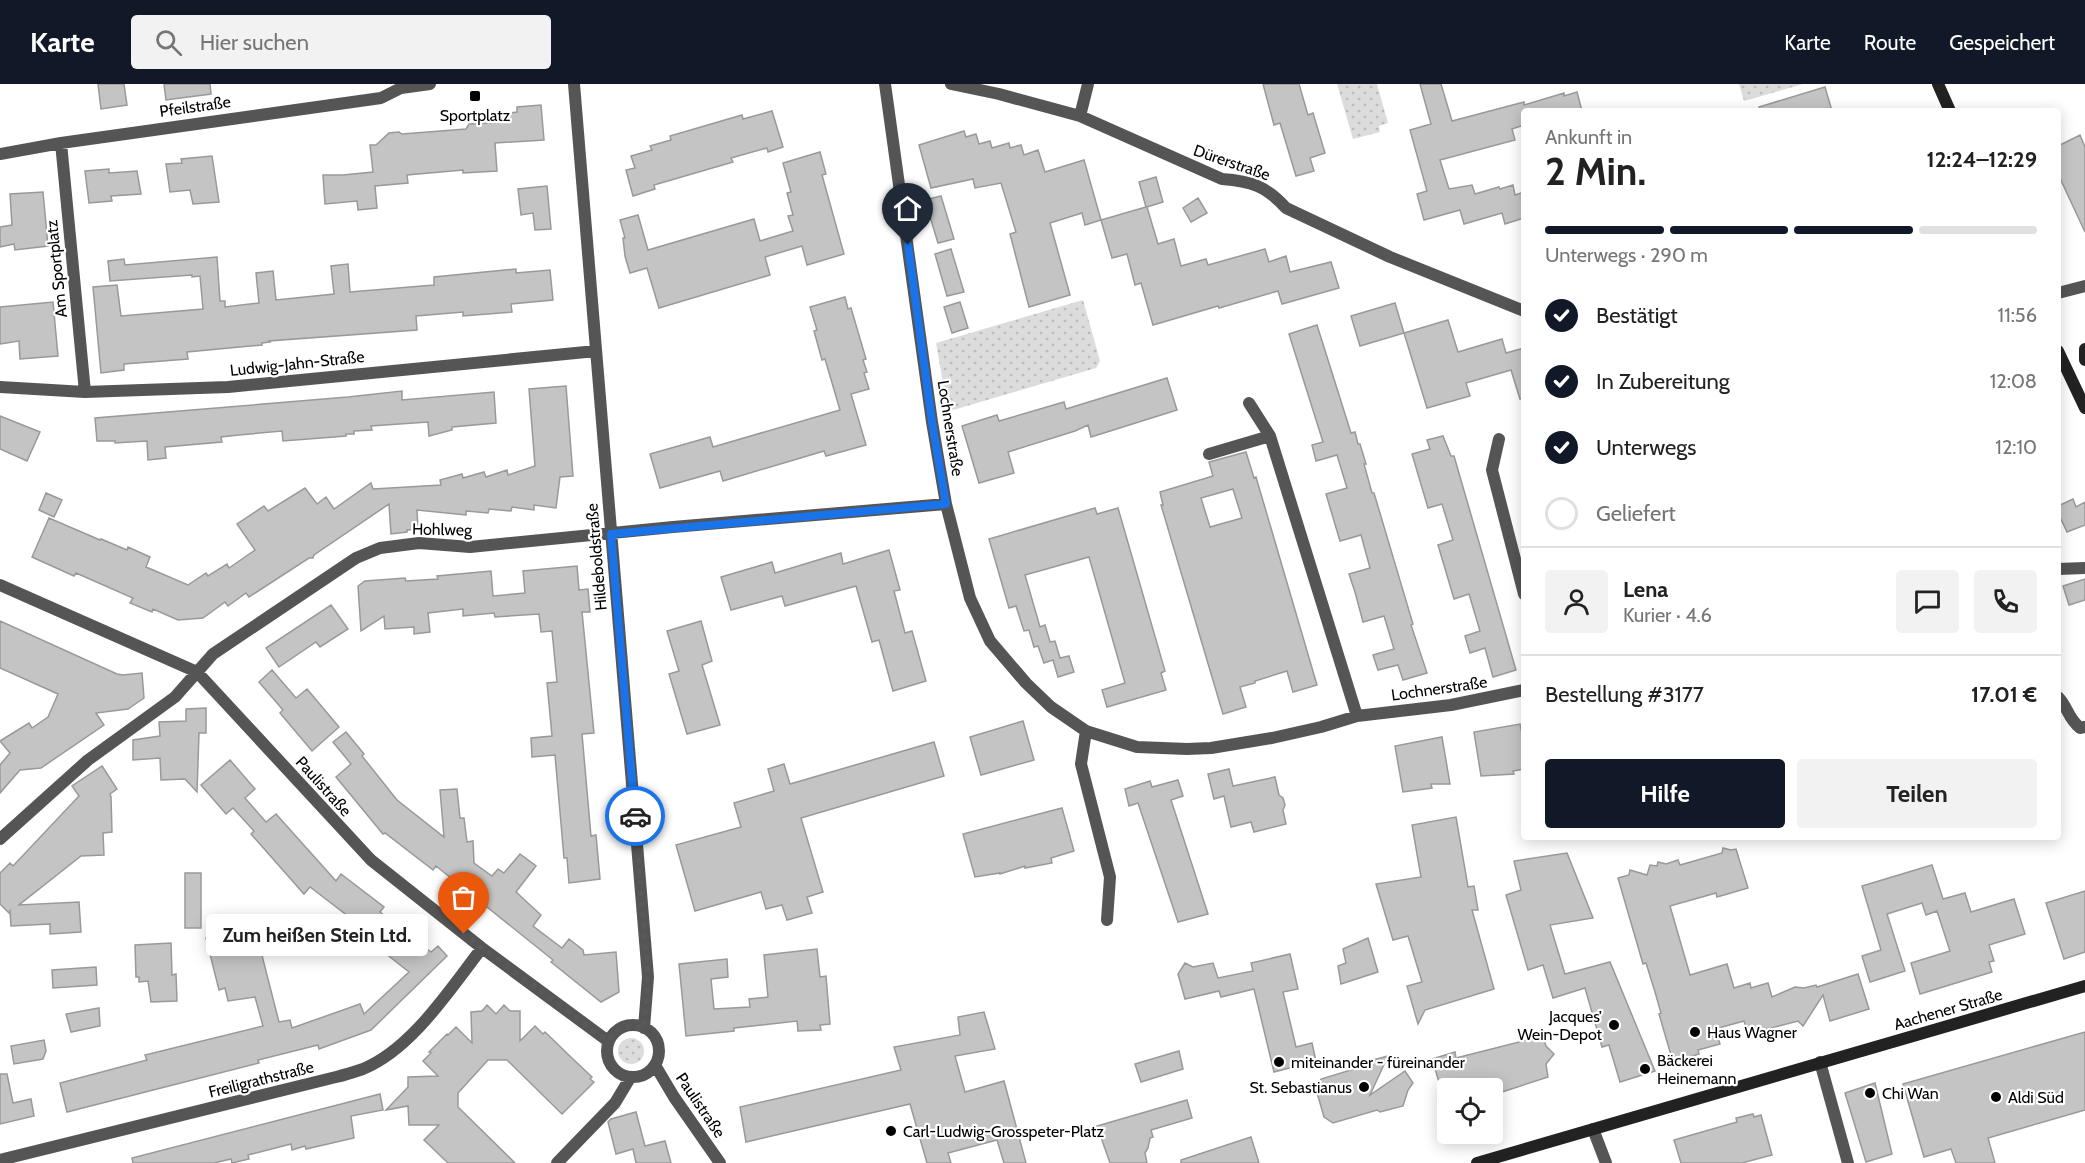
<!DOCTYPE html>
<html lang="de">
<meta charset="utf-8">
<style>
:root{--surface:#fff;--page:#f2f2f2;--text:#222;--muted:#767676;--line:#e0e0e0;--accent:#111827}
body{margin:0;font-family:Cabin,sans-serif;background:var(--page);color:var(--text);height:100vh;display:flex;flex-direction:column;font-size:22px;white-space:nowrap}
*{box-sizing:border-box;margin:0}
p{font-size:20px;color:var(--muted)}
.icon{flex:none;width:33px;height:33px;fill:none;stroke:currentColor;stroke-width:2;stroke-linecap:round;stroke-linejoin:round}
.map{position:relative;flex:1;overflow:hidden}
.panel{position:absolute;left:1521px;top:24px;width:540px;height:732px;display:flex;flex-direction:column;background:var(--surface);border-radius:6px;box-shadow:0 3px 15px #0003}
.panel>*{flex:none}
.fabs{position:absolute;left:1437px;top:994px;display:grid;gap:12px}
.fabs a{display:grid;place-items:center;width:66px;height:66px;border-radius:6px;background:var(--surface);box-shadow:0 3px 15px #0003;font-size:30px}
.pin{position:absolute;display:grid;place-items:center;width:51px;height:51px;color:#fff;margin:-62px -26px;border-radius:50% 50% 50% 0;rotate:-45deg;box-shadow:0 0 6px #0007}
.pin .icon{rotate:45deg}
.courier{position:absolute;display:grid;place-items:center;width:60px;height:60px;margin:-30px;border:4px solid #1a73e8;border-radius:50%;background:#fff;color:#222;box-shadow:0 2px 8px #0007}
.bubble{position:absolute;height:42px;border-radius:6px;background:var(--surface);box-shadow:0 3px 15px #0003;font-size:20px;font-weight:700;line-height:42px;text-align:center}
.head em{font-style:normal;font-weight:700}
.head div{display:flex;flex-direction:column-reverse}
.head{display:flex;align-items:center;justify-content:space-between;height:102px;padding:0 24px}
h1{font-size:39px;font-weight:700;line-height:45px}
.bar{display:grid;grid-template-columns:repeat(4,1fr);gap:9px 6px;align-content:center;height:72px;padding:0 24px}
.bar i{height:8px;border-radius:4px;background:var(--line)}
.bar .on{background:var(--accent)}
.bar p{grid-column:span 4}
.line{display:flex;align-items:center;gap:15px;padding:0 24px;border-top:2px solid var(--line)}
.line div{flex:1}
.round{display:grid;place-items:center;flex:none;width:63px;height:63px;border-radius:6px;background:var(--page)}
ol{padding:0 24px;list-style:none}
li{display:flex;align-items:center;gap:18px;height:66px}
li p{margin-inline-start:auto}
li .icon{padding:6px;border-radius:50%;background:var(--accent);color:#fff;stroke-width:4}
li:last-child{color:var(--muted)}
li i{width:33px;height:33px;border:3px solid var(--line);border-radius:50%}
.cta{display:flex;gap:12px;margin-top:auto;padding:12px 24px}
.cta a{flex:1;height:69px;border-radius:6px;background:var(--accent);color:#fff;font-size:24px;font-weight:700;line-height:69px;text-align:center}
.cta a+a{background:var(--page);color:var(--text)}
header{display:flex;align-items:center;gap:36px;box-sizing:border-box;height:84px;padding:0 30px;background:var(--accent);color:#fff}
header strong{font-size:28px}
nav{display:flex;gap:33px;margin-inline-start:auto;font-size:21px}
.search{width:420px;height:54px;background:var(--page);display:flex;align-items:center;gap:15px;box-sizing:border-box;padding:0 21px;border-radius:6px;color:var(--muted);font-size:22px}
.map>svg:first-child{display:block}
</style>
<header>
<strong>Karte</strong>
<div class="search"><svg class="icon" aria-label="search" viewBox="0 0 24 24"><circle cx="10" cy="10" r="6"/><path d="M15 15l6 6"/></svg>Hier suchen</div>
<nav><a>Karte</a><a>Route</a><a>Gespeichert</a></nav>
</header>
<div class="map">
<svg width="2085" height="1079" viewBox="0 0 2085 1079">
<defs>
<pattern id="grass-dots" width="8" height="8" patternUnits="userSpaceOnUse" patternTransform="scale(1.5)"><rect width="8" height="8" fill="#dcdcdc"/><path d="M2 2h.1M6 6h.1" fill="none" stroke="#bbb" stroke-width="1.8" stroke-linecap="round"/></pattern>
</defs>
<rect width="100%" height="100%" fill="#fff"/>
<path fill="url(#grass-dots)" d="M1337,0H1377L1388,39L1379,42L1380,48L1353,55Z
M1739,0H1803L1744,17Z
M1083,216L1100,277L1096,284L953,326L947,322L936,259Z
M618 967a13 13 0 1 1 26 0a13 13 0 1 1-26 0Z"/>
<path fill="#c4c4c4" stroke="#999" stroke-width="1.5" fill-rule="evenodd" d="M98,0H124L127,21L101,25Z
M164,0H210L211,10L166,16Z
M1263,0H1299L1308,31L1313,29L1325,69L1310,74L1314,87L1296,92L1280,39L1274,41Z
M1420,0H1441L1452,37L1524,18V21L1564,9V12L1577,8L1582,27H1524V41L1512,45L1515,56L1440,76L1449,105L1472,101L1475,110L1499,103L1500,105L1513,101L1515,111L1524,108V134L1505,140L1502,129L1464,140L1460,126L1424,136L1417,110L1427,107L1410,46L1431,40Z
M1825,3L1832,27H1760L1759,23Z
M541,21L544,56L495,59L497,87L463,89V86L407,91L408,99L375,102L377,124L358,126L357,117L325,120L323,91H343L373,88L370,61H376L389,49L399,48L402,50L466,45L469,40L504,38L503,30L517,28V23Z
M772,27L783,63L768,68L767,64L731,74L733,78L654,101L655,105L633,112L626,86L635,84L631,72L652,66L650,62L671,56L670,52L742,31L743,35Z
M964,47L966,53L976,50L979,60L990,57L992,64L1009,59L1010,64L1021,61L1024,71L1038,66L1045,88L1084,76L1101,136L1085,141L1082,129L1050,139L1070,211L1029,223L1010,150L1016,148L1001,99L975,104L973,95L931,104L919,61Z
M2080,51L2085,63V148L2058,90V62Z
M820,68L826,90L822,91L844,170L807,181L802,162L765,173L770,191L659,224L647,184L630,189L625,172L623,154H625L620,136L638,131L648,166L754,135L760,157L793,147L788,132L793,131L787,109L791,108L783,79Z
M212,72L219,118L193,120L190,106L170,108L166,80L182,79L181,75Z
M109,85V89L137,87L141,110L111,112L112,117L89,119L85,87Z
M1156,93L1163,118L1147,123L1158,160L1174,155L1181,182L1206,175L1208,181L1265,165L1269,178L1286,172L1290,188L1331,178L1339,204L1282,220L1278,207L1219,224L1218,222L1153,241L1141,199L1135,201L1127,170L1112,174L1101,136L1146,123L1139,98Z
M547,102L551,145L535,146L533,129L521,131L518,105Z
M43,108L48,162L15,166L14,160L0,163V143L12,141L10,110Z
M941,112L954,155L938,159L925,116Z
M1198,114L1207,129L1191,138L1183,124Z
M951,165L964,208L947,212L935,170Z
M217,173L220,217H225V223L259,219L256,189L273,187L276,216L334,210L331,182L348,180L350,208L434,201V193L516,185V189L550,186L553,216L511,220L512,228L463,232V228L416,232L417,246L269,257L270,258L262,259V261L187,268L188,275L124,280V286L101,289L93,203L117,201L121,232L203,225L200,192L192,193V191L110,197L108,177L124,175L125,181Z
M845,213L848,225L851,224L866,275L863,276L867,288L864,289L869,305L851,310L866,361L826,372L824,367L723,397L720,387L660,404L650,370L710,353L713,363L840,326L825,275L822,276L814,247L817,246L810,223Z
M53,218L58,272L20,275L19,257L0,260V223Z
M960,218L968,244L952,249L944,223Z
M1395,219L1404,249L1360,262L1351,232Z
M1448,236L1458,268L1502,255L1506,269L1524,264V314L1520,315L1511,286L1466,299L1470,312L1427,324L1404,249Z
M1317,241L1351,349L1355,348L1358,360H1360L1366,380H1364L1372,409H1374L1413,540L1411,541L1427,589L1403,596L1398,581L1378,586L1373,571L1394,565L1384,532L1363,538L1355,508L1349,490L1370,484L1361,451L1340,457L1326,410L1347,404L1337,371L1316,377L1312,361L1323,358L1289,250Z
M1167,294L1177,326L1091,353L1088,341L1075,347L1008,368L1014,389L979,399L962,342L997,331L999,337L1064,318L1066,325Z
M566,302L573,392L560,393L556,424L534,421V426L512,423L511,427L489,425L488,429L466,427V431L417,426L418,445L407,446V448L391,450L389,420L314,471L313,474H309L249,513L246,509L228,522L225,518L203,534L178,536L153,525L152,528L130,519L133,514L76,489L74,492L32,473L49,434L100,456L101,455L127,466L128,463L150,473L146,483L188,501L206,489L208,492L227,480L229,484L255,466L237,440L264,422L268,427L305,404L317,420L326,413L334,425L371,399L373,405L441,401L440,396L462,390L463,394L484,388L486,393L507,386L508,391L535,382L529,305Z
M402,307V316L494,308L496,339L452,343V346L429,352L428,338L371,342L372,346L354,347V350H346V352L283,357L282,347L239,351L221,353L222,358L165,363L166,374L148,376L147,357L115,359V357H97L95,334L348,313Z
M0,332L40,348L27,377L0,365Z
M1443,352L1451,372H1454L1516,586L1493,593L1485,564L1470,569L1465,552L1480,547L1469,510L1454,515L1438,461L1453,456L1442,420L1428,424L1412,370L1430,365L1427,356Z
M1246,368L1254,394L1256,393L1317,601L1293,608L1287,587L1255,597V599L1240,603L1246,623L1223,630L1161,421H1163L1160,408L1213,392L1209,378ZM1233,405L1242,434L1210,443L1201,414Z
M46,409L62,416L54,433L39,426Z
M2073,415L2076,423L2085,418V441L2067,448L2058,429V422Z
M1095,424L1097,430L1118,424L1165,587L1161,589L1166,606L1107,623L1102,606L1125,599L1089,473L1025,491L1040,543L1045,541L1050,558L1055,557L1060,574L1069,572L1074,588L1058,593L1053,576L1044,579L1038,562L1034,563L1029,546L1024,547L1016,522L1009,524L989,455Z
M889,466L900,506L894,507L905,549L912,547L926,597L893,607L879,556L872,558L856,502L785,522L782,512L731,526L721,493L772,478L775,489L841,469L843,480Z
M577,482L579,506L588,505L590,528H582L594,649L582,650L591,752L596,751L600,795L569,799L567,774H564L555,671L532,673L531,654L552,652L547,599L557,598L552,547L541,548L539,530L495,533L494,529L463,532V525L428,529L430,548L414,550V543L385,545L384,532L361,547L358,502L365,497L405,494L406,497L438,495L437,492L491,487L493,512L525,509L523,487Z
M2085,495V516L2069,521L2063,502Z
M331,521L348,545L320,563L316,558L279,583L266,564Z
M0,537L117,590L123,591L142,589L144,614L128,625L96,629L104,641L41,684L20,686L0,709V681L10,669L0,657L29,639L32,644L48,633L58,610L0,584Z
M701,537L712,577L702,581L720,641L687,650L669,590L679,587L667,547Z
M272,586L296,614L307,605L339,643L312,667L280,629L283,626L259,598Z
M206,624V649H199L197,708L185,695L161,696L160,674L133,676V656L160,652L159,638L186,637V625Z
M1023,637L1034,676L981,691L970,653Z
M1520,640L1524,660V685L1513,687L1514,690L1481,692L1474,648Z
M346,648L364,670L362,672L397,716L444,753L440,706L457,705L460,734H464L467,758L473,757L474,779L492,792L498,785L504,789L520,770L536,782L516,808L541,831L533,842L562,864L569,855L583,866L584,871L616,868L619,908L601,918L551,878L553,876L436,782L433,786L385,749L383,750L336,693L351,680L333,658Z
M1442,653L1450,700H1431L1432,704L1403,708L1395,662Z
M934,658L944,692L801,734L823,808L807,813L812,829L787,836L782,821L766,825L761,808L695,827L676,761L741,743L734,719L774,707L768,685L784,680L790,700Z
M230,676L255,705L245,714L266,738L276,730L336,797L341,790L384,823L380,828L405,848L431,868L438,862L447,872L371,946L319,965L318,961L258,976L259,979L67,1028L60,999L147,976L145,971L263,942L255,913L228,917L225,904L219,906L206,854H249L257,852L279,938L290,936L292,944L360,920L364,930L409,888L362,851L366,846L310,803L304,810L251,750L254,747L233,724L226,730L201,701Z
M102,682L117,705L110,710L111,713L112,748L103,749L104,771L81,772L19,821L79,818L81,848L50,850V840L11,842L10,827L9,829L0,820V789L10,779L13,782L79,712L72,702Z
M1229,685L1233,702L1275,693L1279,711L1283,714L1285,721L1283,726L1286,740L1254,748L1251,738L1231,743L1224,712L1214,715L1208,690Z
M1178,696L1183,712L1171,716L1208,830L1178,838L1138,719L1129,722L1125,705L1150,697L1152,703Z
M1062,724L1074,767L1051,774L1052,779L1025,784V782L1000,790V789L975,793L963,750Z
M1456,733L1468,803L1474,802L1478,826H1472L1494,905L1425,926L1418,940L1407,902L1422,898L1408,852L1393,856L1376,800L1421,793L1412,741Z
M1723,764L1731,766L1736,765L1748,804L1717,813L1716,809L1670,822L1690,891L1727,880L1734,904L1750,899L1751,904L1768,899L1772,913L1795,903L1804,904L1816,901L1817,903L1858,890L1869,925L1830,937L1823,911L1803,942L1798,937L1748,950L1744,937L1715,945L1720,960L1698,966L1699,970L1673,978L1659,930L1661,929L1655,908L1646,879L1643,880L1618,794L1629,791L1630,786L1647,791L1650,781L1657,782L1658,778L1666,780L1678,776L1680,781L1722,769Z
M1567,769L1593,834L1550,841L1565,890L1610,878L1655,987L1620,998L1609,961L1602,963L1585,904L1553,914L1543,881L1528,886L1506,811L1521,806L1514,777Z
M1932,781L1943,815L1965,809L1971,828L2014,815L2025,850L1989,861L1994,877L1989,878L1992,888L1920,910L1911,879L1950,867L1937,827L1926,831L1922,819L1887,830L1905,887L1870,898L1862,872L1881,866L1862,802Z
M185,789H201V844H185Z
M2085,807V868L2064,875L2046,819Z
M1368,854L1378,888L1341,900L1338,882L1346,879L1343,865Z
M171,859L172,891L176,890L177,917L151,918L148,897L139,898V893H136L135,861Z
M817,865L820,893L826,892L830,940L820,941L821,946L798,947L797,937L734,944V947L686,952L679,880L727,875L728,893L711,895L714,925L750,923L749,915L768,913L764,871Z
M1290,870L1298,905L1283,908L1296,963L1312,959L1316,977L1274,988L1254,905L1221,913L1219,907L1185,915L1178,890L1185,879L1193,883L1213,879L1218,894L1253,887L1251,879Z
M96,883L97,901L53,904L52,886Z
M487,921L496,930L504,921L510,927H520V957L535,942L543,950L545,948L574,976L592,993L590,995L594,998L562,1030L507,976H488L458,1009V1023L515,1079H448L424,1056L439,1041H409L408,1022L386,1026L408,1003V993L438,992L423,977L431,969L429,968L447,950L448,951L456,943L472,959L471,928L482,927Z
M99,924L100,942L71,948L66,930Z
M984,928L995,965L955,972L965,1008L1004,997L1026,1079H1004L997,1056L948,1069L951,1079H927L910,1020L746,1058L740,1023L901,986L894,963L960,951L958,933Z
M2085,948V1026L1988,1054L1995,1079H1956L1951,1065L1924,1073L1903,1000Z
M1543,952L1546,962L1554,970L1546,980L1548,993L1502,1008L1501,1004L1445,1005L1443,997L1439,998L1432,975L1455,968L1456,974Z
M44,956L46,967L43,975L14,980L11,962Z
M1179,967L1183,985L1141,998L1135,980Z
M1388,972L1370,1011L1405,987L1413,999L1408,1006L1403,1022L1380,1028L1377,1026L1333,1039L1324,1033L1316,1005L1321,995L1364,982L1366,978Z
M0,990H7L13,1019L31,1015L34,1032L0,1040Z
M1875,999L1892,1070L1866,1078L1845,1009Z
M380,1010L383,1026L351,1032L354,1054L306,1065L305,1062L292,1066L291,1060L248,1071L249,1075L232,1079L231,1075L214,1079H133L132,1074Z
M1187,1016L1192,1034L1151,1046L1153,1053L1150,1054L1148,1064L1145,1069L1147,1079H1110L1097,1042Z
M636,1028L645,1062L665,1057L671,1079H636L633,1065L616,1070L608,1038L611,1035Z
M1753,1030L1754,1033L1761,1031L1772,1071L1742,1079H1681L1674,1056L1737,1038L1736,1034Z
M1251,1053L1259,1079H1181V1076Z"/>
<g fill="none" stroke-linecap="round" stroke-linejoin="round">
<path stroke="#555" stroke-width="12" d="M574,0L648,893L644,944
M885,0L932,338L946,420L970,514L990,557L1026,599L1051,623L1086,647L1137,663L1187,665L1211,664L1272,654L1321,643L1357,632L1451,621L1524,606
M951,0L999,10L1080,32L1222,95C1251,97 1266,102 1286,124L1390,173L1524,227
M1080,32L1088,0
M61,59L85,308
M0,70L61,59L381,14L401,4L430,0
M2058,209L2085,202
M0,303L85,308L228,303L596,267
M1249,319L1270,352L1357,632
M1499,355L1492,386L1524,510
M1209,370L1270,352
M2058,485L2085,484
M0,501L197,588L371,776L482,864L608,957
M2058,613C2068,623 2067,633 2080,644L2085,643
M1086,647L1081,680L1110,793L1107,836
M0,755L88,676L175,613L213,570L356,474L380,464L419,459L470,463L673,443L946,420
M607 967a26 26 0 1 1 52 0a26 26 0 1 1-52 0Z
M1820,978L1848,1079
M655,981L674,1013L720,1079
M1593,1045L1606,1079
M0,1076L336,993C345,991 354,988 363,985C412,965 450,905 482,864
M557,1079L615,1019L630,994"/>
<path stroke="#222" stroke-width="12" d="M1938,0L1950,27
M2085,265V276
M2058,267L2085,324
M1477,1079L2085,902"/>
</g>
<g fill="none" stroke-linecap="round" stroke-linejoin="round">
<path stroke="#595959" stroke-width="6" stroke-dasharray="0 10.8" d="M464,850L608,957C617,943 628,939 644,944L648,893L635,732"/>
<path stroke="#1a73e8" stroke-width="8" d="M635,732L611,450L946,420L932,338L908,161"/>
</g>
<g fill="#000" stroke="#fff" stroke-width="2">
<rect x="469" y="6" width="12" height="12" rx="3"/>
<circle cx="1614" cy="941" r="6"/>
<circle cx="1695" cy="948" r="6"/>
<circle cx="1279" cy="978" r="6"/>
<circle cx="1645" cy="985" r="6"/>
<circle cx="1364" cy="1003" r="6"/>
<circle cx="1870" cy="1009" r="6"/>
<circle cx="1996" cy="1013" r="6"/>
<circle cx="891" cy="1047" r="6"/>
</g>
<g text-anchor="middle" stroke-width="4.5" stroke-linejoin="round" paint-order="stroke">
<g font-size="16" fill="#000" stroke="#fff">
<text transform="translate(195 22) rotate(-8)" y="6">Pfeilstraße</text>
<text transform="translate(1232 78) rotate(19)" y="6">Dürerstraße</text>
<text transform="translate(56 185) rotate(-96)" y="6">Am Sportplatz</text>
<text transform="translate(297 279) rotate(-6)" y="6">Ludwig-Jahn-Straße</text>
<text transform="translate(951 344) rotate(81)" y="6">Lochnerstraße</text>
<text transform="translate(442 445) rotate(1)" y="6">Hohlweg</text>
<text transform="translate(596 473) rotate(-95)" y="6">Hildeboldstraße</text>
<text transform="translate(1439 604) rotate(-8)" y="6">Lochnerstraße</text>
<text transform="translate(324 702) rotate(48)" y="6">Paulistraße</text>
<text transform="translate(1948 925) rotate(-16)" y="6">Aachener Straße</text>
<text transform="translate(261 995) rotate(-14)" y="6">Freiligrathstraße</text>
<text transform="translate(701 1021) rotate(56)" y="6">Paulistraße</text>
</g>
<g font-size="16" fill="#000" stroke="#fff" text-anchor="start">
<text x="475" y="37" text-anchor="middle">Sportplatz</text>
<text x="1602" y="938" text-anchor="end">Jacques’<tspan x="1602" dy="18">Wein-Depot</tspan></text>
<text x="1707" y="954">Haus Wagner</text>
<text x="1657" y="982">Bäckerei<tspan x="1657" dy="18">Heinemann</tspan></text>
<text x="1291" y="984">miteinander - füreinander</text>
<text x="1352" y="1009" text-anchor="end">St. Sebastianus</text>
<text x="1882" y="1015">Chi Wan</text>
<text x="2008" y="1019">Aldi Süd</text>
<text x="903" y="1053">Carl-Ludwig-Grosspeter-Platz</text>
</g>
</g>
</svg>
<div class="fabs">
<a><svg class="icon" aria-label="locate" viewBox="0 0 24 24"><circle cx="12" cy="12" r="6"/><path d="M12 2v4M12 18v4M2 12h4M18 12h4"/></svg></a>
</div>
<div class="pin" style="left:464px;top:850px;background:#ea580c"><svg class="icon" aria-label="bag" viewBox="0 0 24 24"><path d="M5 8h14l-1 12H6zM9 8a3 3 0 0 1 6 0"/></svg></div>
<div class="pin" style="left:908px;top:161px;background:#1f2937"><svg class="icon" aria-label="home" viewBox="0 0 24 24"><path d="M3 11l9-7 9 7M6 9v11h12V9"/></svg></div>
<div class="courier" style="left:635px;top:732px"><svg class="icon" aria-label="car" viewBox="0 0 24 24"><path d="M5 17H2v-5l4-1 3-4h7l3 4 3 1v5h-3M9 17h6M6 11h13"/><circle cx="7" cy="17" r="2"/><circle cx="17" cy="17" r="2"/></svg></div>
<div class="bubble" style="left:206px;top:830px;width:222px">Zum heißen Stein Ltd.</div>
<section class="panel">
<div class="head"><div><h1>2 Min.</h1><p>Ankunft in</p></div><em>12:24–12:29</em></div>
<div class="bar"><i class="on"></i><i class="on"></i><i class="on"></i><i></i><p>Unterwegs · 290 m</p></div>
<ol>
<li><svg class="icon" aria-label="check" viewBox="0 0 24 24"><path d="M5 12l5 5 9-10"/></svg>Bestätigt<p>11:56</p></li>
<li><svg class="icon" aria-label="check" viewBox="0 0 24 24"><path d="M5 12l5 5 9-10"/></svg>In Zubereitung<p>12:08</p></li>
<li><svg class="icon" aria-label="check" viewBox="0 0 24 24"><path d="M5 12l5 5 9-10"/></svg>Unterwegs<p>12:10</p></li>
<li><i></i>Geliefert</li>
</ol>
<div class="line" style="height:108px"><a class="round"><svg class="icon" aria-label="person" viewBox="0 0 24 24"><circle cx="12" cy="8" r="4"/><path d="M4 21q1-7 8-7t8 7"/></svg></a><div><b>Lena</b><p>Kurier · 4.6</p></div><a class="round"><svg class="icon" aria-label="chat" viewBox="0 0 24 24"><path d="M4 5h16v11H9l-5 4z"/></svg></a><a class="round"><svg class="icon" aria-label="phone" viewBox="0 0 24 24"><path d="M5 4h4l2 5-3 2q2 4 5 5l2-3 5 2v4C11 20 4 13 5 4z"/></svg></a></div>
<div class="line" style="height:78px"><div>Bestellung #3177</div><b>17.01 €</b></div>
<div class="cta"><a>Hilfe</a><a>Teilen</a></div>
</section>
</div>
